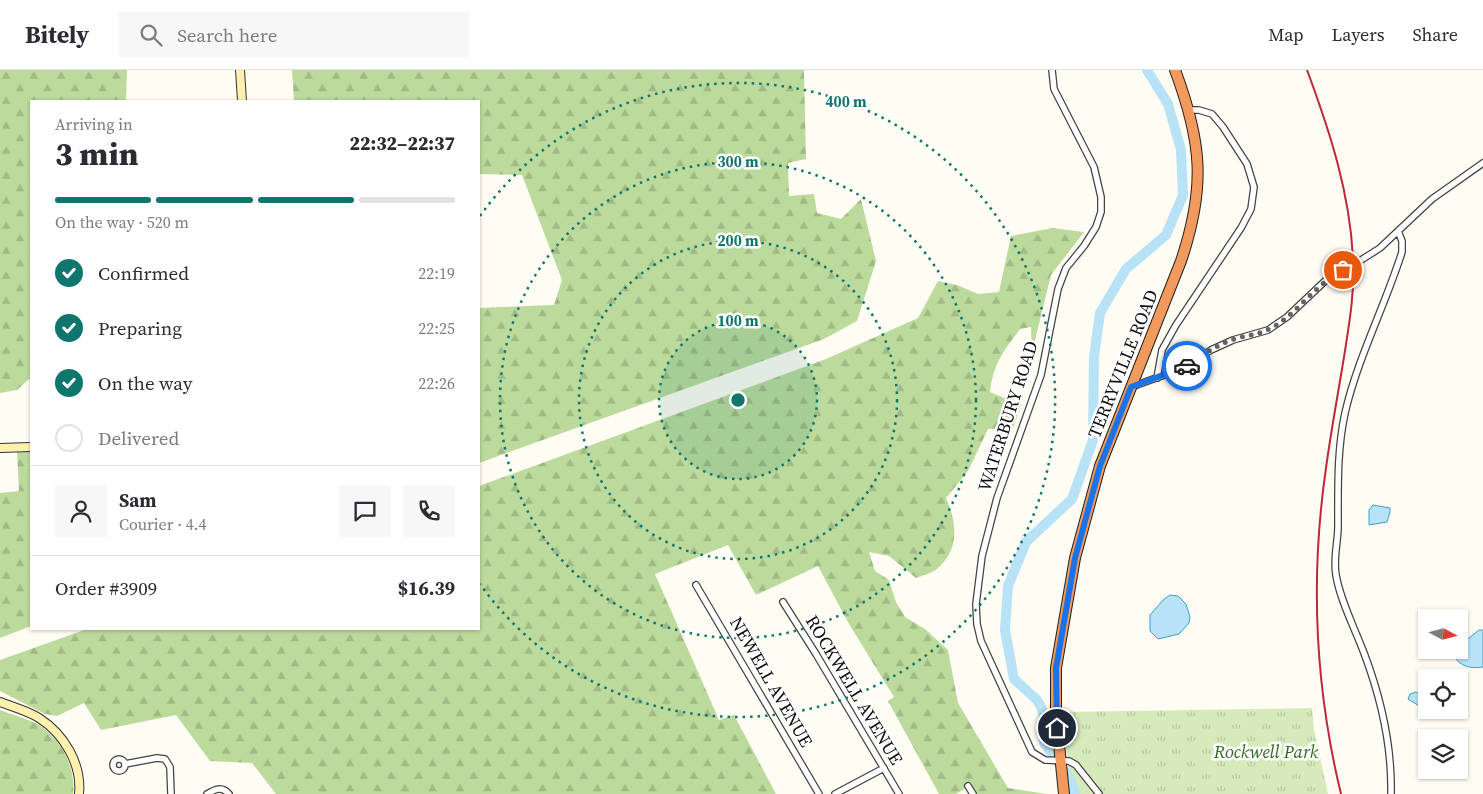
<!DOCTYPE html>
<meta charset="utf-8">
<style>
:root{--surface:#fff;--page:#f7f7f7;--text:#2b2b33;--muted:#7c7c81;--line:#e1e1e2;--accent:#0f766e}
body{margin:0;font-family:"Source Serif 4",serif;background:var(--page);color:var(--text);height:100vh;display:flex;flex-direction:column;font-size:19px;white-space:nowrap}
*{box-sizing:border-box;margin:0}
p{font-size:16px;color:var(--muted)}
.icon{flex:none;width:28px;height:28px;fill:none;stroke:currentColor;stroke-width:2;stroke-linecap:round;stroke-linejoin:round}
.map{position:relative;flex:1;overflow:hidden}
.details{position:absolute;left:30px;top:30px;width:450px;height:530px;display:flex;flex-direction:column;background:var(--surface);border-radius:0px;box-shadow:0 1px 4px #0004}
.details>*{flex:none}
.needle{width:32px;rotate:97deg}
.buttons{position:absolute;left:1418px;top:539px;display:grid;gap:10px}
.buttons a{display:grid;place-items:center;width:50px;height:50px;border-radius:0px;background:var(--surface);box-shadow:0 1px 4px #0004;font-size:25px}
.pin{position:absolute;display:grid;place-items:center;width:42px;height:42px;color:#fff;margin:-21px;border:2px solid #fff;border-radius:50%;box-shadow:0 1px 5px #0007}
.courier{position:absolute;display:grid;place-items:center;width:50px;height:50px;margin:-25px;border:4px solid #1a73e8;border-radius:50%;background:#fff;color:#222;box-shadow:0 1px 6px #0007}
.summary em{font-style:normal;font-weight:800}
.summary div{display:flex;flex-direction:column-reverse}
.summary{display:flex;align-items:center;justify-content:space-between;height:85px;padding:0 25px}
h1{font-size:32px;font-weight:800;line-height:38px}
.bar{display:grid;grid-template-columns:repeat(4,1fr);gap:8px 5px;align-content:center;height:60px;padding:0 25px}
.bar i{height:6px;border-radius:4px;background:var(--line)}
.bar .on{background:var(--accent)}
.bar p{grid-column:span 4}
.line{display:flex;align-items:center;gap:12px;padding:0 25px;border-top:1px solid var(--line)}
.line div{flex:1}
.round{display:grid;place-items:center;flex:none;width:52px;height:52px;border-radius:0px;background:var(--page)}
ol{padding:0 25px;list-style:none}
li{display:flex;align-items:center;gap:15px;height:55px}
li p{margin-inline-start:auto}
li .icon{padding:5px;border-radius:50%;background:var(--accent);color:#fff;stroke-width:4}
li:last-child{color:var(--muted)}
li i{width:28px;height:28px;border:2px solid var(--line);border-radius:50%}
header{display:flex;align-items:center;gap:30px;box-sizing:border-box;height:70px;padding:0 25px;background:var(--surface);border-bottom:1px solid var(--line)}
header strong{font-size:24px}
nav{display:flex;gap:28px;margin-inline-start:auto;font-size:18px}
.search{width:350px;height:45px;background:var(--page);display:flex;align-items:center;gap:12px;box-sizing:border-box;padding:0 18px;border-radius:0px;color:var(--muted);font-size:19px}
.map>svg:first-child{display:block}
</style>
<header>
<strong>Bitely</strong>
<div class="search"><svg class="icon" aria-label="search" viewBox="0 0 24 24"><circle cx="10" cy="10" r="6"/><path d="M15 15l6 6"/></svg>Search here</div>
<nav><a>Map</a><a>Layers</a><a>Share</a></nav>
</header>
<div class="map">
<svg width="1483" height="724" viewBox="0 0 1483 724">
<defs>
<pattern id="forest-firs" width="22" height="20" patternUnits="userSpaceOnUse" patternTransform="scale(1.25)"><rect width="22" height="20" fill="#bcda9c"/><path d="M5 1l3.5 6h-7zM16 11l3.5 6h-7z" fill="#a1ba85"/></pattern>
<pattern id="park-tufts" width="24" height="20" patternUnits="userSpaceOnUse" patternTransform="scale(1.25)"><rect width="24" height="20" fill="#d7eabc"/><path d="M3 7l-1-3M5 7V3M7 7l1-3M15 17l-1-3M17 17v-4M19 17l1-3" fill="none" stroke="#b8c8a1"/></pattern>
</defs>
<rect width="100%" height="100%" fill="#fffcf3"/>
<path fill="url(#forest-firs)" d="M0,0H127L126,31H31V310L29,309L17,320L0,323Z
M292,0H804L806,89L788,93L789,126L814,124L817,143L841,149L861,129L876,191L857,251L824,269L479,393V238L554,235L562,210L522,105L479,104V31H294Z
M1053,158L1084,162L1051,205L1032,282L1031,257L1020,259C1003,282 993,294 990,322L1021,335L1013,358L988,359L968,401L946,428C957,453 960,479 937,499C932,503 922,506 916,508L889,486L869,482L875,501L889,510L896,532L905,547L925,559L948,580L958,633L1008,718L1047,724H969L966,718L956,724H939L888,631L894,627L849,554L818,496L756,525L728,475L655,504L719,650L734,645L776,724H276L252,693L210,691L176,645L101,660L84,633L57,646L45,644L0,621V590L87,559H479V416L826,289L918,248L938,211L957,215L978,224L999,222L1011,166Z
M17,382H31V556L0,568V423L19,421Z
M0,640C12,645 26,648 37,654C61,668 76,697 73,724H0Z"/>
<path fill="url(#park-tufts)" d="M1312,638L1314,659L1328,724H1072L1062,642Z"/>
<path fill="#b8e2f6" stroke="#409dcc" d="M1373,435L1390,438V442L1387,452L1369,455V440Z
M1170,525L1178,526L1186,534L1190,547L1189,553L1179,564L1158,569L1150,561V545L1163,530Z
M1479,560H1483V597C1472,599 1460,597 1454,586L1455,580H1459V576Z
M1416,622L1426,628V640L1408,629L1410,624Z"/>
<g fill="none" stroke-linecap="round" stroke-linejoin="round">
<path stroke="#b8e2f6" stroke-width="10" d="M1075,724L1069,707L1044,673L1045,650L1041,637L1037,630L1014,609L1005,560L1008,516L1026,472L1072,429L1093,370L1094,287L1100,243L1126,199L1166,165L1183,125L1181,80L1168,34L1147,0"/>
<path stroke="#dbd9d1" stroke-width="5.5" stroke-dasharray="5.5 3" stroke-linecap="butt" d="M1343,200L1358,192"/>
<defs>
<path id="street" d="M1052,0L1054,19L1094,97L1101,127V142L1096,157L1084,176L1066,198L1058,219L1041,305L997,428L982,486L976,534L977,554L981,571L1032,682L1045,690L1069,691L1076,695L1099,724
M1358,192L1380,178L1432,129L1483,93
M1157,308L1162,280L1176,255L1241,158L1251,139L1254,117L1247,94L1223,57L1212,44L1199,40H1189
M1131,317L1184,298L1211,280L1233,270L1268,260L1287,247L1325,211L1343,200
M696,515L819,724
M783,532L816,584L899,724
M113 695a6 6 0 1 1 12 0a6 6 0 1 1-12 0Z
M125,694L157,688L165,689L170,697L171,724
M968,716L973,724
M207,724C215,719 222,716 229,724
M835,724L884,698
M1391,724C1392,676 1381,628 1364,583C1355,559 1340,530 1336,505C1333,489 1338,472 1338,456C1338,417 1337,380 1345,343C1358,287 1385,236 1402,182V171L1398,161"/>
<path id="secondary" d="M240,0L242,31
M0,378L31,377
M0,632C13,637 28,641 39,648C64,664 82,694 79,724"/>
<path id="highway" d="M1064,724L1056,644V598L1075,488L1100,396L1181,191C1206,117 1202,72 1175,0"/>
</defs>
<use href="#street" stroke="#434343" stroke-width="8"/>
<use href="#secondary" stroke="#323232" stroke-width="10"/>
<use href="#highway" stroke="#212121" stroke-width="12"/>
<use href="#street" stroke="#fff" stroke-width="5.5"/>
<use href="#secondary" stroke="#fef0af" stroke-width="8"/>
<use href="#highway" stroke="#f2995e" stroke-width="10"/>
<path stroke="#c02839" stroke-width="2" d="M1307,0C1330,62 1350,123 1353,189C1355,222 1349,255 1344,287C1338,324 1331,361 1326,398C1310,508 1315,617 1341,724"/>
</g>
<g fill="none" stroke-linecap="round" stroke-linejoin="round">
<path stroke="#64635f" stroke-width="5" stroke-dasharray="0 9" d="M1187,296C1202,285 1217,275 1234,269C1248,265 1262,264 1275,256C1300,240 1316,214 1343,200"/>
<path stroke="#1a73e8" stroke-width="6" d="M1057,658L1056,598L1075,488L1100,396L1131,317L1187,296"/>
</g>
<circle cx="738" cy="330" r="79" fill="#0f766e" fill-opacity=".12"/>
<g fill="none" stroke="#0f766e" stroke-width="2.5" stroke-dasharray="2.5 5">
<circle cx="738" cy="330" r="79"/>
<circle cx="738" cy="330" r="159"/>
<circle cx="738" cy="330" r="238"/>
<path d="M480 146A317 317 0 1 1 480 514"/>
</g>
<g text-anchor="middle" stroke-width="5" stroke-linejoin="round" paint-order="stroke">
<g font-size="18" fill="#101010" stroke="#fff">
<text transform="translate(1123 294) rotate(-68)" y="6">TERRYVILLE ROAD</text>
<text transform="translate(1008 346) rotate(-72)" y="6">WATERBURY ROAD</text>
<text transform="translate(771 612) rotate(60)" y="6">NEWELL AVENUE</text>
<text transform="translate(854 620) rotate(59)" y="6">ROCKWELL AVENUE</text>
</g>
<g font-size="18" font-style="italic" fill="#336820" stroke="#fff">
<text x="1266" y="688">Rockwell Park</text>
</g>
</g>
<circle cx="738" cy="330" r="8" fill="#0f766e" stroke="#fff" stroke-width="2.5"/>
<g font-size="15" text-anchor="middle" font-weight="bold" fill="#0f766e" stroke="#fff" stroke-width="5" stroke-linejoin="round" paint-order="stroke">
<text x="846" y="37">400 m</text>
<text x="738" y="97">300 m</text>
<text x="738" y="176">200 m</text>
<text x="738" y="256">100 m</text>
</g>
</svg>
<div class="buttons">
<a><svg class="needle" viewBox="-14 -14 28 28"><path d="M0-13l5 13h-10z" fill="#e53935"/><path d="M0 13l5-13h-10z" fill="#7c7c81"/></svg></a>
<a><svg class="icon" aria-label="locate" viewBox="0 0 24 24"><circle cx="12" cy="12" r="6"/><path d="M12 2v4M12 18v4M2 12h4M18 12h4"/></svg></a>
<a><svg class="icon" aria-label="layers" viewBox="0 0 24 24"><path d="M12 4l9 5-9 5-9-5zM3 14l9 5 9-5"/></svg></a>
</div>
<div class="pin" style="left:1343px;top:200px;background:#ea580c"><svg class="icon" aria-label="bag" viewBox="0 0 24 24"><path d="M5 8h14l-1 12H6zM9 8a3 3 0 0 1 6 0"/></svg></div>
<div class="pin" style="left:1057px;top:658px;background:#1f2937"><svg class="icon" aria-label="home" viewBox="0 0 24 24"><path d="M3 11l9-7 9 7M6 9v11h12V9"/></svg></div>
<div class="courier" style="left:1187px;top:296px"><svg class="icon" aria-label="car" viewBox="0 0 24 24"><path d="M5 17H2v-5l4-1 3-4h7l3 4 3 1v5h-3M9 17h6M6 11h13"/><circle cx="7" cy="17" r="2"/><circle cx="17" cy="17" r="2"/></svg></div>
<section class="details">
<div class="summary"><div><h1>3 min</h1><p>Arriving in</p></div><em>22:32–22:37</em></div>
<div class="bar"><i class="on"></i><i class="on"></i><i class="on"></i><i></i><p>On the way · 520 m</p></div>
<ol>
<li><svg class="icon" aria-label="check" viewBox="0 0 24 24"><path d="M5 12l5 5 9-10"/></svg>Confirmed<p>22:19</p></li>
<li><svg class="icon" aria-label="check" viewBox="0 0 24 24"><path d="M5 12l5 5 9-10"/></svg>Preparing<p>22:25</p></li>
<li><svg class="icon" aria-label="check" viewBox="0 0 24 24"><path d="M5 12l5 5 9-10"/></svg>On the way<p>22:26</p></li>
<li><i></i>Delivered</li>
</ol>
<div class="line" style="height:90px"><a class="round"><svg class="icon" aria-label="person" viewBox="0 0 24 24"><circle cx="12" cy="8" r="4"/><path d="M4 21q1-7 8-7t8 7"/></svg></a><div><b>Sam</b><p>Courier · 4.4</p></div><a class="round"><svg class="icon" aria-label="chat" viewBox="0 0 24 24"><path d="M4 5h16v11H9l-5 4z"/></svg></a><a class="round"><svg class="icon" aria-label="phone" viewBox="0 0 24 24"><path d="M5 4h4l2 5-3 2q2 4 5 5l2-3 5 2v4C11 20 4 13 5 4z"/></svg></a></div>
<div class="line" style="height:65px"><div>Order #3909</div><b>$16.39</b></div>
</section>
</div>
